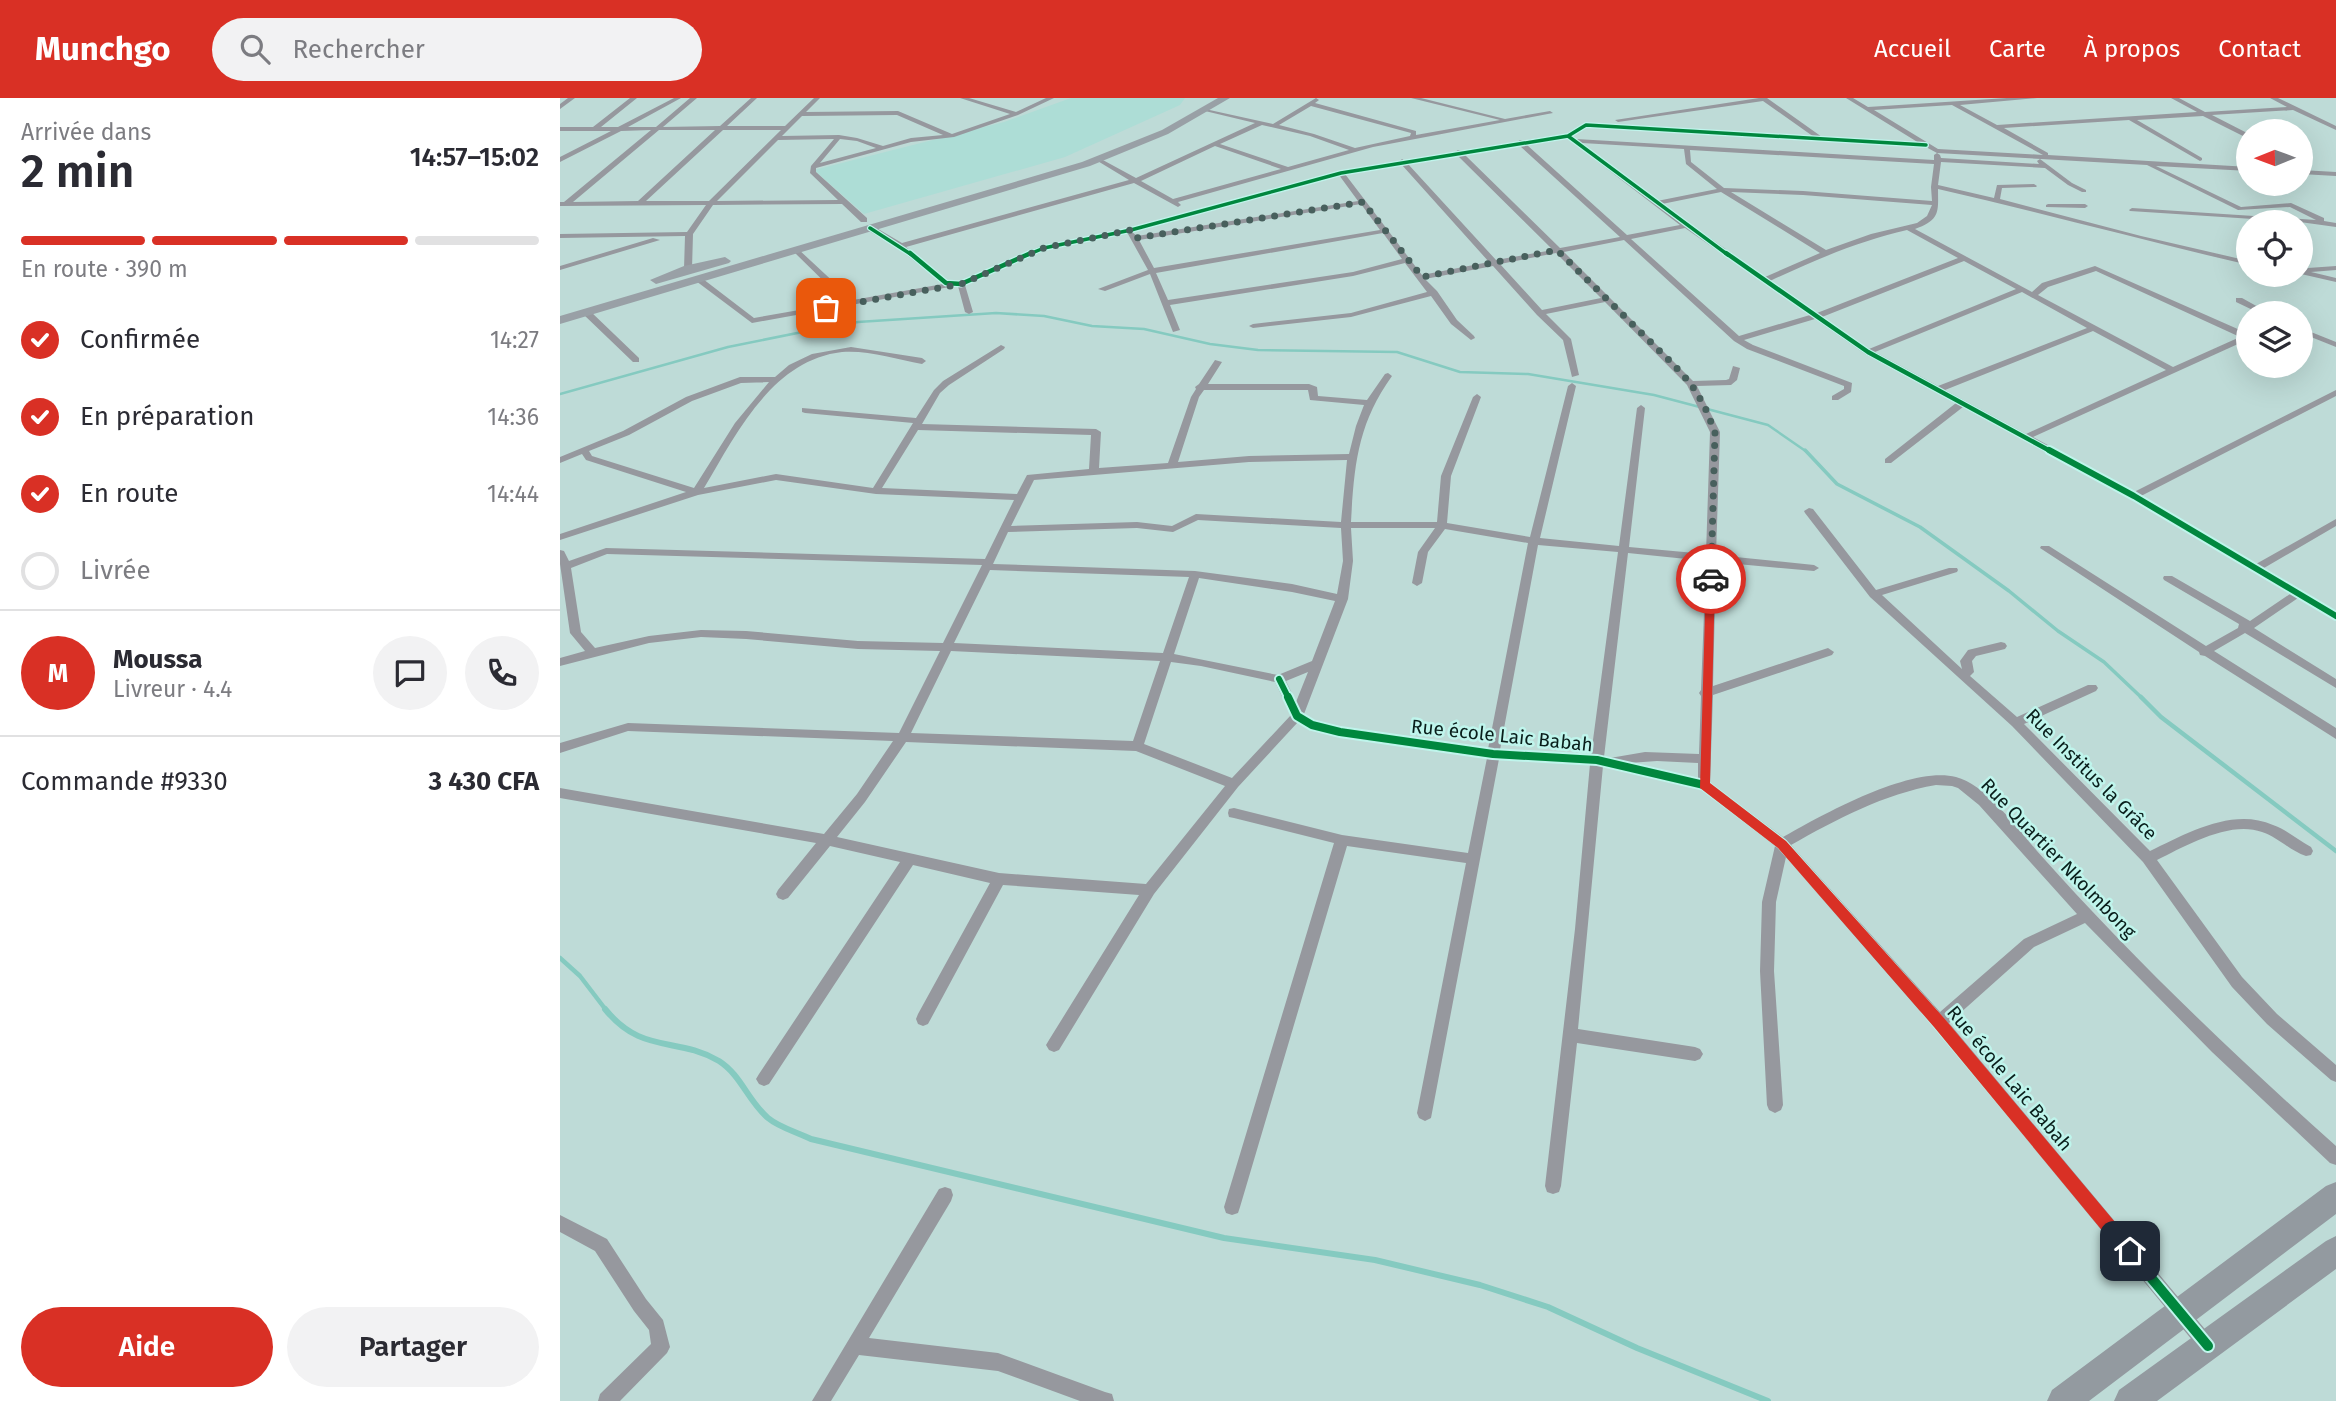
<!DOCTYPE html>
<html lang="fr">
<meta charset="utf-8">
<style>
:root{--surface:#fff;--page:#f2f2f3;--text:#2b2b33;--muted:#7c7c81;--line:#e1e1e2;--accent:#d93025}
body{margin:0;font-family:"Fira Sans",sans-serif;background:var(--page);color:var(--text);height:100vh;display:flex;flex-direction:column;font-size:26px;white-space:nowrap}
*{box-sizing:border-box;margin:0}
p{font-size:23px;color:var(--muted)}
.icon{flex:none;width:38px;height:38px;fill:none;stroke:currentColor;stroke-width:2;stroke-linecap:round;stroke-linejoin:round}
.map{position:relative;flex:1;overflow:hidden}
.sheet{display:flex;flex-direction:column;background:var(--surface);width:560px}
.sheet>*{flex:none}
.needle{width:46px;rotate:269deg}
.buttons{position:absolute;left:1676px;top:21px;display:grid;gap:14px}
.buttons a{display:grid;place-items:center;width:77px;height:77px;border-radius:50%;background:var(--surface);box-shadow:0 7px 28px #0002;font-size:35px}
.pin{position:absolute;display:grid;place-items:center;width:60px;height:60px;color:#fff;margin:-30px;border-radius:14px;box-shadow:0 4px 10px #0006}
.courier{position:absolute;display:grid;place-items:center;width:70px;height:70px;margin:-35px;border:5px solid #d93025;border-radius:50%;background:#fff;color:#222;box-shadow:0 2px 9px #0007}
.head em{font-style:normal;font-weight:600}
.head div{display:flex;flex-direction:column-reverse}
.head{display:flex;align-items:center;justify-content:space-between;height:119px;padding:0 21px}
h1{font-size:46px;font-weight:600;line-height:52px}
.bar{display:grid;grid-template-columns:repeat(4,1fr);gap:10px 7px;align-content:center;height:84px;padding:0 21px}
.bar i{height:9px;border-radius:5px;background:var(--line)}
.bar .on{background:var(--accent)}
.bar p{grid-column:span 4}
.line{display:flex;align-items:center;gap:18px;padding:0 21px;border-top:2px solid var(--line)}
.line div{flex:1}
.round{display:grid;place-items:center;flex:none;width:74px;height:74px;border-radius:37px;background:var(--page)}
ol{padding:0 21px;list-style:none}
li{display:flex;align-items:center;gap:21px;height:77px}
li p{margin-inline-start:auto}
li .icon{padding:7px;border-radius:50%;background:var(--accent);color:#fff;stroke-width:4}
li:last-child{color:var(--muted)}
li i{width:38px;height:38px;border:4px solid var(--line);border-radius:50%}
.cta{display:flex;gap:14px;margin-top:auto;padding:14px 21px}
.cta a{flex:1;height:80px;border-radius:42px;background:var(--accent);color:#fff;font-size:28px;font-weight:600;line-height:80px;text-align:center}
.cta a+a{background:var(--page);color:var(--text)}
header{display:flex;align-items:center;gap:42px;box-sizing:border-box;height:98px;padding:0 35px;background:var(--accent);color:#fff}
header strong{font-size:33px}
nav{display:flex;gap:38px;margin-inline-start:auto;font-size:24px}
.search{width:490px;height:63px;background:var(--page);display:flex;align-items:center;gap:18px;box-sizing:border-box;padding:0 24px;border-radius:38px;color:var(--muted);font-size:26px}
main{display:flex;flex:1;min-height:0}
.map>svg:first-child{display:block}
</style>
<header>
<strong>Munchgo</strong>
<div class="search"><svg class="icon" aria-label="search" viewBox="0 0 24 24"><circle cx="10" cy="10" r="6"/><path d="M15 15l6 6"/></svg>Rechercher</div>
<nav><a>Accueil</a><a>Carte</a><a>À propos</a><a>Contact</a></nav>
</header>
<main>
<section class="sheet">
<div class="head"><div><h1>2 min</h1><p>Arrivée dans</p></div><em>14:57–15:02</em></div>
<div class="bar"><i class="on"></i><i class="on"></i><i class="on"></i><i></i><p>En route · 390 m</p></div>
<ol>
<li><svg class="icon" aria-label="check" viewBox="0 0 24 24"><path d="M5 12l5 5 9-10"/></svg>Confirmée<p>14:27</p></li>
<li><svg class="icon" aria-label="check" viewBox="0 0 24 24"><path d="M5 12l5 5 9-10"/></svg>En préparation<p>14:36</p></li>
<li><svg class="icon" aria-label="check" viewBox="0 0 24 24"><path d="M5 12l5 5 9-10"/></svg>En route<p>14:44</p></li>
<li><i></i>Livrée</li>
</ol>
<div class="line" style="height:126px"><b class="round" style="background:var(--accent);color:#fff">M</b><div><b>Moussa</b><p>Livreur · 4.4</p></div><a class="round"><svg class="icon" aria-label="chat" viewBox="0 0 24 24"><path d="M4 5h16v11H9l-5 4z"/></svg></a><a class="round"><svg class="icon" aria-label="phone" viewBox="0 0 24 24"><path d="M5 4h4l2 5-3 2q2 4 5 5l2-3 5 2v4C11 20 4 13 5 4z"/></svg></a></div>
<div class="line" style="height:91px"><div>Commande #9330</div><b>3 430 CFA</b></div>
<div class="cta"><a>Aide</a><a>Partager</a></div>
</section>
<div class="map">
<svg width="1776" height="1303" viewBox="0 0 1776 1303">
<rect width="100%" height="100%" fill="#bedbd7"/>
<path fill="#adddd6" d="M511,0H625L620,7L505,59L304,116L254,72L444,24Z"/>
<g fill="none" stroke-linecap="round" stroke-linejoin="round">
<path stroke="#85cac0" stroke-width="2.5" d="M0,296L168,249L262,230L298,224L436,215L484,218L532,228L584,231L650,246L698,252L837,254L900,274L968,276L1094,297L1208,327L1247,354"/>
<path stroke="#85cac0" stroke-width="3.5" d="M1245,352L1277,386L1360,429L1449,493L1498,533L1544,564L1583,601"/>
<path stroke="#85cac0" stroke-width="4.5" d="M1581,599L1601,619L1776,753
M0,860L20,878L46,912"/>
<path stroke="#85cac0" stroke-width="6" d="M45,911C82,957 116,938 159,963C181,977 188,1003 208,1020C220,1030 237,1034 251,1041L664,1140L815,1162L920,1187L988,1209L1077,1250L1208,1303"/>
<path fill="#96989e" fill-rule="evenodd" d="M8,0H15L0,11V6Z
M70,0H77L41,29H58L114,0H121L68,29H96L130,0H137L103,29L160,28L191,0H197L167,28H225L254,0H260L246,14L338,13L392,36L450,16L400,0H409L456,14L486,0H494L458,17L394,39L351,44L256,70V74L307,120V124H301L282,106L153,107L133,136L132,171L128,173L124,171L125,138L0,140V136L127,134L146,107L0,108V104H4L91,32L61,33L0,64V59L51,33H0V29H33ZM337,17L383,37L351,40L323,48L297,40L279,37L222,38L242,18ZM99,32H155L78,103L13,104ZM163,32H221L149,103H86ZM274,41L251,68L250,75L278,102L157,103L218,42ZM280,41L297,43L316,50L260,65Z
M756,0L759,2L755,5L856,33V37L940,22L851,0H861L945,21L990,13L993,15L813,49L618,104L621,107L618,109L574,85L346,149L388,183L400,184L481,148L570,130L781,73L839,64L842,61L845,63L895,54L898,52L901,53L957,44L960,42L963,43L1006,36L1026,25L1254,39L1203,3L1058,24L1055,22L1199,0H1207L1262,39L1359,45L1286,0H1293L1308,9L1447,0H1477L1400,7L1437,27L1637,14L1611,0H1619L1645,14L1727,9L1710,0H1718L1776,28V32L1733,12L1652,17L1689,36V41L1643,18L1577,22L1642,60V62L1640,63L1569,22L1444,30L1488,55V57L1689,69V73L1596,68L1681,109L1731,105L1764,120V123L1776,125V129L1740,124L1570,113L1569,112L1572,110L1756,122L1730,109L1678,112L1587,67L1377,55L1366,49L1027,29L1012,38L1016,41L1374,62V57L1377,55L1380,57L1381,60L1479,66L1477,63L1480,61L1512,85L1526,92V94H1522L1508,87L1485,70L1381,64L1378,87L1434,100L1437,87L1474,86L1477,88L1476,89L1442,90L1440,101L1581,138L1689,163V167C1585,143 1482,115 1378,91C1378,113 1381,122 1355,131L1472,194L1482,185L1535,168L1689,236V241L1473,339L1574,394L1776,292V298L1581,398L1696,466L1776,421V428L1704,470L1776,513V522L1738,500L1694,530L1776,581V590L1685,535L1654,553L1776,630V641L1645,558L1640,557L1639,554L1480,450L1481,448H1489L1646,548L1678,530L1679,526L1604,482L1603,480L1604,478H1612L1690,523L1730,496L1571,400L1403,309L1331,365H1325V361L1396,305L1305,256L1255,221L1184,242L1193,247L1292,285L1291,294L1278,302H1272V298L1284,291V288L1187,251L1174,243L1064,142L1004,154L1133,283L1166,282L1169,281L1173,268L1180,270L1177,282L1171,287L1137,288L1160,334L1156,457L1254,467L1259,470L1254,473L1156,464L1153,588L1268,550L1274,554L1272,557L1153,597L1150,685L1223,739C1262,717 1351,667 1396,679C1425,686 1458,731 1477,753C1570,858 1672,955 1776,1048V1067L1770,1065L1652,954L1525,825L1474,849L1389,925L1654,1242L1657,1248L1654,1254L1648,1257L1642,1254L1374,929L1226,759L1216,804L1214,873L1223,1007L1221,1012L1215,1015L1209,1012L1207,1007L1200,873L1202,804L1215,748L1140,691L1043,668L1018,931L1135,949L1140,951L1143,956L1140,961L1135,963L1017,945L1001,1088L999,1094L993,1096L987,1094L985,1088L1015,831L1030,666L939,661L871,1020L865,1023L859,1020L857,1015L906,765L787,748L680,1109L678,1115L672,1117L666,1115L664,1109L774,745L674,720L669,719L668,715L669,711L674,710L782,737L908,755L927,660L780,638L748,630L738,624L678,689L594,796L499,952L494,954L489,952L486,947L489,942L579,797L443,787L368,926L363,928L358,926L356,921L358,916L430,785L353,767L209,986L204,988L199,986L196,981L199,976L340,764L270,748L228,800L223,802L218,800L216,796L218,792L256,745L0,700V690L264,736L297,696L333,643L68,633L0,655V645L68,625L339,635L380,553L298,551L186,541L141,539L89,545L0,568V560L25,553L10,535L0,466V452L4,453L9,463L46,450L425,461L454,402L316,396L216,382L138,397L0,442V436L126,394L26,362L22,356L0,365V359L63,333L126,299L180,279H215L229,267L252,256L291,249L362,260L366,263L362,266C336,261 308,252 282,254C212,262 176,336 144,390L216,376L313,390L353,325L245,315L242,314V310L356,320L374,292L383,283L441,247L445,249L444,251L389,287L380,295L362,326L536,331L541,334L539,370L608,365L631,299L636,291L635,289L639,286L655,262L662,264L648,286H749L757,289L758,298L807,302L825,276L828,275L832,278C798,325 794,367 791,424H877L881,378L913,299L917,296L921,299L891,378L887,425L970,439L1008,288L1012,285L1016,288L980,440L1059,448L1077,310L1081,307L1085,310L1069,449L1146,456L1150,334L1127,287L1045,204L986,216L1011,241L1019,277L1012,279L1003,242L977,217L933,168L865,181L877,193L897,222L914,238L915,240L911,242L891,226L871,198L791,219L693,230L689,228L693,226L791,215L867,194L845,165L793,178L610,207L620,232L613,234L590,176L545,193L538,191L588,172L568,136L569,134L486,152L405,187L413,214L409,216L405,214L398,188H395L192,225L136,183L143,181L194,220L285,204L234,154V150H237L293,202L383,186L338,150L307,132V128H313L342,145L569,82L536,62L541,61L576,80L695,25L645,13V11L713,26ZM1392,7L1483,57L1378,51L1314,12ZM751,8L851,35L850,38L795,50L754,36L719,27ZM702,27L750,38L789,52L728,69L660,46ZM1007,40L1120,127L1067,137L967,47ZM1022,45L1124,51L1126,66L1157,91L1097,103ZM655,48L721,71L613,101L581,83ZM960,48L1060,139L1000,150L905,57ZM1130,52L1374,66L1371,89L1372,103L1243,93L1164,90L1131,64ZM898,58L993,152L936,162L848,66ZM842,67L929,164L862,177L785,76ZM779,77L798,103L577,138L572,134ZM1161,94L1260,155L1205,179L1102,106ZM1171,94L1243,97L1372,107L1367,118L1357,125L1311,136L1266,152ZM801,106L820,132L594,170L579,142ZM1125,130L1250,217L1179,238L1071,141ZM1347,132L1398,160L1257,215L1210,183C1255,162 1299,143 1347,132ZM823,135L842,161L793,174L608,202L596,175ZM996,155L1041,200L982,212L940,166ZM1404,163L1456,191L1309,251L1262,219ZM1536,173L1680,239L1613,269L1478,197L1488,189ZM1462,194L1527,230L1378,288L1315,254ZM1533,233L1606,272L1466,336L1385,292ZM209,284L175,325L134,390L32,358L29,353L69,337L132,303L181,285ZM644,292H748L750,302L804,307L796,328L789,356L689,358L618,364L639,299ZM358,332L531,337L529,371L467,377L457,396L322,390ZM787,362L781,424L636,416L612,428L577,424L451,428L474,382L689,364ZM638,422L781,430L783,463L777,496L732,486L635,473L433,466L448,434L577,430L613,434ZM791,430H875L858,454L852,485L857,488L862,485L868,454L885,431L968,445L928,651L780,630L756,623L744,616L788,501L793,463ZM978,447L1058,454L1031,657L940,652ZM1068,455L1146,463L1141,592L1139,595L1141,598L1139,656L1085,654L1050,660L1044,659ZM47,456L422,467L383,545L298,543L186,533L141,532L89,538L35,550L21,534L11,470ZM430,472L629,479L603,555L394,545ZM639,480L732,494L775,503L752,563L718,577L614,556ZM391,553L600,563L573,643L351,635ZM611,564L641,568L715,584L731,617L672,680L584,646ZM748,574L736,604L726,583ZM346,644L576,653L665,688L586,786L439,775L277,739L305,704ZM1097,663L1138,665V681L1069,665ZM1376,687L1392,688L1398,690L1419,707L1517,816L1464,841L1380,914L1231,747C1277,721 1324,696 1376,687Z
M1741,72L1776,74V78L1741,76Z
M1488,106H1525L1528,108L1525,110L1486,109V107Z
M93,140L100,142L0,172V168Z
M1776,168V172L1751,174L1776,180V184L1741,176V172L1745,173L1748,170Z
M1676,200H1682L1709,215H1699L1676,204Z
M23,212H29L79,260V264H73L23,216Z
M1741,230L1776,244V249L1741,235Z
M1249,410L1253,411L1316,492L1389,470H1397L1398,472L1397,474L1322,497L1402,571L1400,563L1408,552L1441,544L1445,545L1447,548L1445,551L1416,558L1412,563L1414,574L1410,578L1457,619L1528,587H1536L1538,590L1536,593L1464,626L1590,753C1626,736 1672,709 1713,727C1727,732 1738,742 1751,749L1753,753L1751,757L1746,758C1730,753 1718,739 1702,734C1670,722 1625,748 1597,762L1682,879L1717,916L1776,967V984L1771,982L1707,926L1672,889L1583,764L1452,628L1310,499L1245,415L1244,413Z
M385,1089L391,1091L393,1097L391,1103L309,1240L438,1255L545,1294L552,1296L554,1303H520L438,1273L299,1257L271,1303H252L379,1091Z
M0,1117L47,1141L86,1201L103,1222L110,1249L107,1255L60,1303H38L40,1296L91,1246L89,1232L74,1213L35,1153L0,1134Z"/>
<path fill="#99a0a6" fill-rule="evenodd" d="M658,0H670L608,36L530,68L0,226V218L522,64L602,32Z
M165,159L171,163L169,165L96,186L90,182L124,168Z"/>
<path fill="#939aa0" fill-rule="evenodd" d="M1776,1084V1116L1529,1303H1487L1492,1292L1766,1088Z
M1776,1138V1171L1597,1303H1554L1559,1292L1766,1143Z"/>
<defs>
<path id="cycleway-far4" d="M1008,38L1168,157
M310,130L352,157
M467,157L484,150L571,132L781,75L1008,38L1026,27L1366,47"/>
<path id="cycleway-far3" d="M350,155L386,185L401,186L471,155
M1166,155L1308,254L1492,354"/>
<path id="cycleway-far2" d="M1489,352L1574,398L1776,518
M719,581L729,601"/>
<path id="cycleway-far1" d="M728,599L737,618L752,627L780,634L933,656L1037,662L1144,687L1222,746L1369,912"/>
<path id="cycleway" d="M1367,911L1648,1248"/>
</defs>
<use href="#cycleway-far4" stroke="#bff5ec" stroke-width="6"/>
<use href="#cycleway-far3" stroke="#bff5ec" stroke-width="7"/>
<use href="#cycleway-far2" stroke="#bff5ec" stroke-width="10"/>
<use href="#cycleway-far1" stroke="#bff5ec" stroke-width="12"/>
<use href="#cycleway" stroke="#bff5ec" stroke-width="14"/>
<use href="#cycleway-far4" stroke="#00873e" stroke-width="3.5"/>
<use href="#cycleway-far3" stroke="#00873e" stroke-width="4.5"/>
<use href="#cycleway-far2" stroke="#00873e" stroke-width="6"/>
<use href="#cycleway-far1" stroke="#00873e" stroke-width="8"/>
<use href="#cycleway" stroke="#00873e" stroke-width="10"/>
</g>
<path fill="#d93025" d="M1151,477L1155,481L1150,685L1226,743L1384,920L1575,1148L1578,1153L1575,1159L1570,1161L1564,1159L1374,929L1218,750L1140,690L1146,481Z"/>
<g fill="none" stroke-linecap="round" stroke-linejoin="round">
<path stroke="#48605d" stroke-width="7" stroke-dasharray="0 12.6" d="M266,210L401,186L484,150L571,132L576,140L803,104L862,179L997,152L1112,265L1131,286L1144,307L1155,334L1151,481"/>
</g>
<g text-anchor="middle" stroke-width="5" stroke-linejoin="round" paint-order="stroke">
<g font-size="19" fill="#091e1b" stroke="#bff5ec">
<text transform="translate(942 637) rotate(6)" y="7">Rue école Laic Babah</text>
<text transform="translate(1532 676) rotate(45)" y="7">Rue Institus la Grâce</text>
<text transform="translate(1499 760) rotate(46)" y="7">Rue Quartier Nkolmbong</text>
<text transform="translate(1450 980) rotate(50)" y="7">Rue école Laic Babah</text>
</g>
</g>
</svg>
<div class="buttons">
<a><svg class="needle" viewBox="-14 -14 28 28"><path d="M0-13l5 13h-10z" fill="#e53935"/><path d="M0 13l5-13h-10z" fill="#7c7c81"/></svg></a>
<a><svg class="icon" aria-label="locate" viewBox="0 0 24 24"><circle cx="12" cy="12" r="6"/><path d="M12 2v4M12 18v4M2 12h4M18 12h4"/></svg></a>
<a><svg class="icon" aria-label="layers" viewBox="0 0 24 24"><path d="M12 4l9 5-9 5-9-5zM3 14l9 5 9-5"/></svg></a>
</div>
<div class="pin" style="left:266px;top:210px;background:#ea580c"><svg class="icon" aria-label="bag" viewBox="0 0 24 24"><path d="M5 8h14l-1 12H6zM9 8a3 3 0 0 1 6 0"/></svg></div>
<div class="pin" style="left:1570px;top:1153px;background:#1f2937"><svg class="icon" aria-label="home" viewBox="0 0 24 24"><path d="M3 11l9-7 9 7M6 9v11h12V9"/></svg></div>
<div class="courier" style="left:1151px;top:481px"><svg class="icon" aria-label="car" viewBox="0 0 24 24"><path d="M5 17H2v-5l4-1 3-4h7l3 4 3 1v5h-3M9 17h6M6 11h13"/><circle cx="7" cy="17" r="2"/><circle cx="17" cy="17" r="2"/></svg></div>
</div>
</main>
